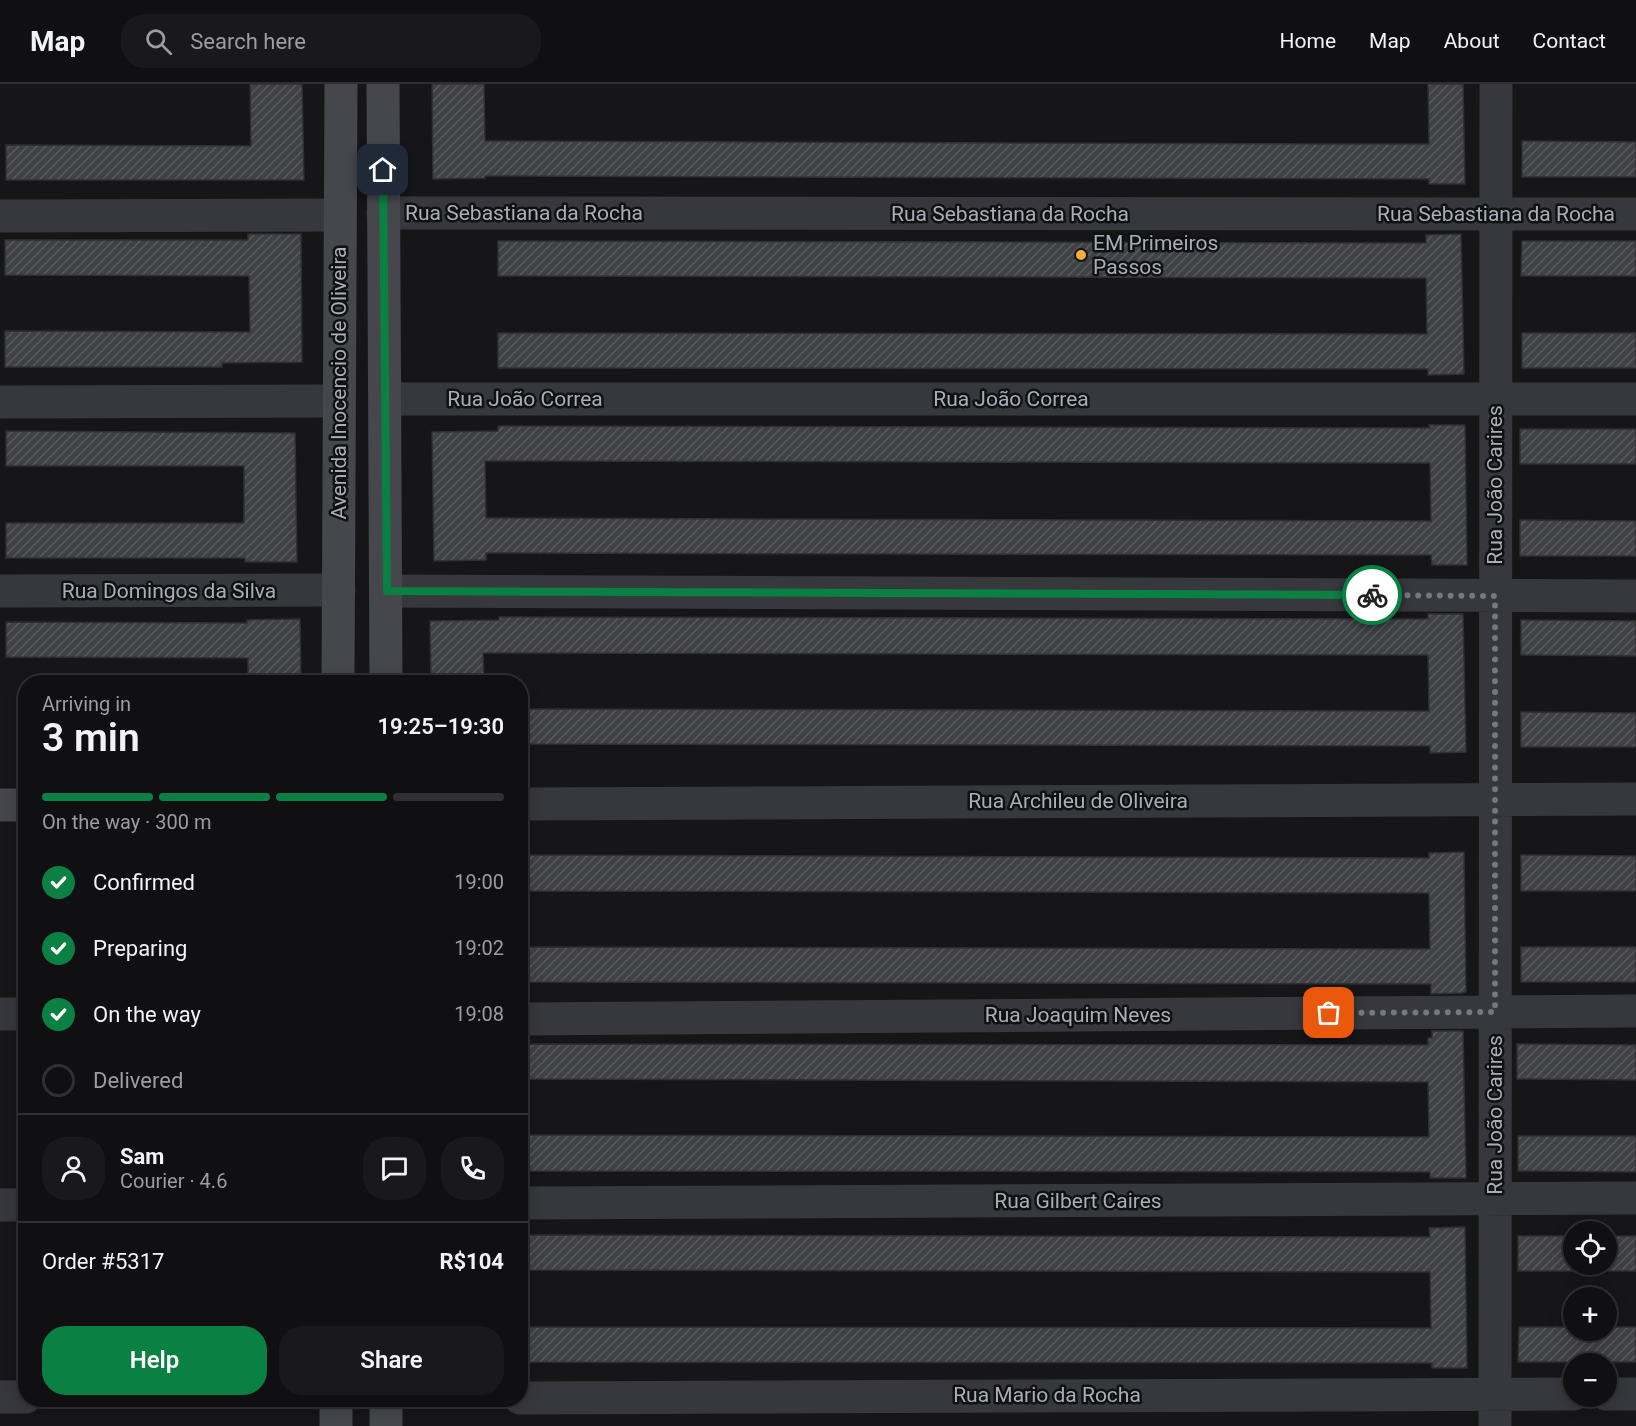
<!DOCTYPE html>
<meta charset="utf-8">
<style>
:root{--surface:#101012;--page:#19191b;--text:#f1f3f6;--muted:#9c9d9f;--line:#303032;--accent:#0b8043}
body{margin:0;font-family:Roboto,sans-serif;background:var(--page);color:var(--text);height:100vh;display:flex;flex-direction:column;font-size:22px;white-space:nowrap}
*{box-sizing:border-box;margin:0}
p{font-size:20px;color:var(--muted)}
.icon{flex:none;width:33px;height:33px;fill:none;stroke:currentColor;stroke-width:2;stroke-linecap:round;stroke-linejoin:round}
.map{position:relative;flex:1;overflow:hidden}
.side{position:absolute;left:18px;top:591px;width:510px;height:732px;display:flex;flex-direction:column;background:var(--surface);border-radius:24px;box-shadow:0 3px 15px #0003,0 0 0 2px var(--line)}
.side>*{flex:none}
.controls{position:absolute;left:1563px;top:1137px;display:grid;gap:12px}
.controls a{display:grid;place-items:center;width:54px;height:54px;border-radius:50%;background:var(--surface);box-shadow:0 3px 15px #0003,0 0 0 2px var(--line);font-size:30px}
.pin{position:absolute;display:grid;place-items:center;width:51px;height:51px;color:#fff;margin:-26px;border-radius:12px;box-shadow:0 3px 9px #0006}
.courier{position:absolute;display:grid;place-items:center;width:60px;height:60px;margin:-30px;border:4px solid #0b8043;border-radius:50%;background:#fff;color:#222;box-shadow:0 2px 8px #0007}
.summary em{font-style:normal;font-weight:600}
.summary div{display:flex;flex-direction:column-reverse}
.summary{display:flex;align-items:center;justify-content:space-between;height:102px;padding:0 24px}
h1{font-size:39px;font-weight:600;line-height:45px}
.bar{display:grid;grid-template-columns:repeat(4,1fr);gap:9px 6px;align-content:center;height:72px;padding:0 24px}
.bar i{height:8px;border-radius:4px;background:var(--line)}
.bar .selected{background:var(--accent)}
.bar p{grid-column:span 4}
.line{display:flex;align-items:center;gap:15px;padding:0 24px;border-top:2px solid var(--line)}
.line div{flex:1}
.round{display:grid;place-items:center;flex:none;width:63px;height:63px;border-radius:24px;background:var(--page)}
ol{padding:0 24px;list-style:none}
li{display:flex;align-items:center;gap:18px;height:66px}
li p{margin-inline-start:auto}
li .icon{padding:6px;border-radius:50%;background:var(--accent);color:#fff;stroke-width:4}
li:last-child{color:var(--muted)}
li i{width:33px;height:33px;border:3px solid var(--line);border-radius:50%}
.primary-button{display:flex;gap:12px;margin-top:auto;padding:12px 24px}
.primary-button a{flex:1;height:69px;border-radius:24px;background:var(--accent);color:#fff;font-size:24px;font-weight:600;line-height:69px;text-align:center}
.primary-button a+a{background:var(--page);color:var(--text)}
header{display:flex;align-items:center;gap:36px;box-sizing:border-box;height:84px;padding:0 30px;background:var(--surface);border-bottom:2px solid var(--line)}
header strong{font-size:28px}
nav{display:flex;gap:33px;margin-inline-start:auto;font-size:21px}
.search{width:420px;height:54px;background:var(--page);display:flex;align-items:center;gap:15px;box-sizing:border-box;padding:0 21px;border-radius:24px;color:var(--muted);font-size:22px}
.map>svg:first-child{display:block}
</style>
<header>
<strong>Map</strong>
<div class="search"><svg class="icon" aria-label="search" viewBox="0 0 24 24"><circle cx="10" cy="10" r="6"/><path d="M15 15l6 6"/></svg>Search here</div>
<nav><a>Home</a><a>Map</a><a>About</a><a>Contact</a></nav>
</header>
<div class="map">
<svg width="1636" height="1342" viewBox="0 0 1636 1342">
<defs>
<pattern id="building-hatch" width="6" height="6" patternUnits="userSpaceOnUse" patternTransform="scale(1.5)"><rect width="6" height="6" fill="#404145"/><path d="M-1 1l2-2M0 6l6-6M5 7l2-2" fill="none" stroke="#595a5e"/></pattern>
</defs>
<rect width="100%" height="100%" fill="#161618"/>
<path fill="url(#building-hatch)" stroke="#303034" stroke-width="1.5" fill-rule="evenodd" d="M250,0H302L304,96H6V61L251,62Z
M432,0H484L485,57L1318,60H1429L1428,0H1463L1465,100H1429V95L485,92V94L433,95Z
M1522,57L1636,58V93H1522Z
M248,150H301L302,278L222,279V283H5V247L250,248L249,192L5,191V156H248Z
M1461,150L1464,290L1428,291V285L498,284V249L1427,250L1426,194L498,192V157L1426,159V151Z
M1522,157H1636V192H1521Z
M1522,249H1636V284H1522Z
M1429,341H1465L1467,481H1432L1431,471H1365L486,469V476L434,477L432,348L498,347V342L1430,344ZM485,377L1430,379L1431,437L486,434Z
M1520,345H1636V380H1520Z
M6,347L295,349L297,478H245V474H6V439H244V382H6Z
M1520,436L1636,437V472H1520Z
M1428,530H1463L1466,668L1430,669V662L520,660V625L1429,627L1428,571L483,569L484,598H431L430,537L499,536V533L1428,535Z
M300,535L301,598H248V574L6,573V538L247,539V536Z
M1521,536L1636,537V572L1521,571Z
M1521,628L1636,629V663H1521Z
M1464,768L1466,908L1462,909L1431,910V900L520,898V863L1430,865L1429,809L520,807V771L1429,774V769Z
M1521,771L1636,772V807H1521Z
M1521,863H1636V898H1521Z
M1432,947H1463L1466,1094H1430V1088L520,1087V1051L1429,1053L1428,998L520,995V960L1428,961V954H1432Z
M1517,960L1636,961V996L1517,995Z
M1518,1052H1636V1088L1518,1087Z
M1465,1143L1467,1284H1432V1279L520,1278V1243L1431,1244L1430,1188L520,1186V1151L1430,1153L1429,1144Z
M1518,1152H1574V1180H1606V1152H1636V1187H1518Z
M1519,1243H1574V1246H1606V1243H1636V1278H1518Z"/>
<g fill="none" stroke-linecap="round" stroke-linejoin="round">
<path stroke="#37383d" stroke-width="33" d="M383,129L1636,130
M0,132L339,131
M386,315H1636
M0,318L338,317
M0,507L339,506
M387,507L1636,512
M520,720L1636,715
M0,930H26
M520,935L1636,927
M520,1119L1636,1114
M0,1121H26
M1606,1310H1636
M0,1313H26
M520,1314L1574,1310
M1495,1342L1496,0"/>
<path stroke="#45474d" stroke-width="33" d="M383,0L386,598
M338,598L341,0
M0,721H26
M386,1316V1342
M336,1342V1316"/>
</g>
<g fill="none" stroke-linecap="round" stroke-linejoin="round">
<path stroke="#757880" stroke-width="6" stroke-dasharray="0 10.8" d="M1329,929L1495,928V512L1372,511"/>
<path stroke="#0b8043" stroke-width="8" d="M383,86L387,507L1372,511"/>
</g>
<circle fill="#f2b134" stroke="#111113" stroke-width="2" cx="1081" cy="171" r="6"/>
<g text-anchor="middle" stroke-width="5" stroke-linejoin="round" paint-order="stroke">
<g font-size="21" fill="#a8adb8" stroke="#111113">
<text x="524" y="136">Rua Sebastiana da Rocha</text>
<text x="1010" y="137">Rua Sebastiana da Rocha</text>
<text x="1496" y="137">Rua Sebastiana da Rocha</text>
<text transform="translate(339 299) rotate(-90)" y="7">Avenida Inocencio de Oliveira</text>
<text x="525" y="322">Rua João Correa</text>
<text x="1011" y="322">Rua João Correa</text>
<text transform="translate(1495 401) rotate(-90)" y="7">Rua João Carires</text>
<text x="169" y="514">Rua Domingos da Silva</text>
<text x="1078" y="724">Rua Archileu de Oliveira</text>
<text x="1078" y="938">Rua Joaquim Neves</text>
<text transform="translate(1495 1031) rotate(-90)" y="7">Rua João Carires</text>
<text x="1078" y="1124">Rua Gilbert Caires</text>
<text x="1047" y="1318">Rua Mario da Rocha</text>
</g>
<g font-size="21" fill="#a8adb8" stroke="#111113" text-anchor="start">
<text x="1093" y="166">EM Primeiros<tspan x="1093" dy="24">Passos</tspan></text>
</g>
</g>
</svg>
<div class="controls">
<a><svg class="icon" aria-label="locate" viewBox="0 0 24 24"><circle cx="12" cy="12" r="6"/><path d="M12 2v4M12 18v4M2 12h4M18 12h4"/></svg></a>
<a>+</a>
<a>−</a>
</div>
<div class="pin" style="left:1329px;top:929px;background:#ea580c"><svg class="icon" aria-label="bag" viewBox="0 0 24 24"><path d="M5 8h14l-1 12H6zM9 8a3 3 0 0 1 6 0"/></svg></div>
<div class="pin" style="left:383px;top:86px;background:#1f2937"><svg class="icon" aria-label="home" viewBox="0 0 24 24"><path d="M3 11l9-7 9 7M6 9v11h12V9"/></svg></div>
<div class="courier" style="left:1372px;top:511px"><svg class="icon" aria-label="bike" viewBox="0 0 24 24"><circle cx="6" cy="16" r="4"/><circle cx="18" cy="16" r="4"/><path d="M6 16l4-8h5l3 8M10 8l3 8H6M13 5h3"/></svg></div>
<section class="side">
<div class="summary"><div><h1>3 min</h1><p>Arriving in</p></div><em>19:25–19:30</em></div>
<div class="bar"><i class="selected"></i><i class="selected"></i><i class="selected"></i><i></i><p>On the way · 300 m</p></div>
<ol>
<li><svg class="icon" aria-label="check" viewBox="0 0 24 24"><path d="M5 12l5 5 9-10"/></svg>Confirmed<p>19:00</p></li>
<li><svg class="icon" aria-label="check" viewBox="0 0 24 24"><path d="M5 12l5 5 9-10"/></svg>Preparing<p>19:02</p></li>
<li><svg class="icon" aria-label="check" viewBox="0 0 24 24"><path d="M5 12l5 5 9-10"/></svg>On the way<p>19:08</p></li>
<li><i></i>Delivered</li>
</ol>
<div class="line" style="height:108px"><a class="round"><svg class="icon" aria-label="person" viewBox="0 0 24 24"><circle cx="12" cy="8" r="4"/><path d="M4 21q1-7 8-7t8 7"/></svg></a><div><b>Sam</b><p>Courier · 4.6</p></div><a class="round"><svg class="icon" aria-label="chat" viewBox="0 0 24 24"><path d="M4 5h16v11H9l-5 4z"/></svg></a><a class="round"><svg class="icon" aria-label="phone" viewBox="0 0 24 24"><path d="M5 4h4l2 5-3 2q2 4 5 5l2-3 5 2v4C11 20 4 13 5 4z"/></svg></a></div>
<div class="line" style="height:78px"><div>Order #5317</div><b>R$104</b></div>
<div class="primary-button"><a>Help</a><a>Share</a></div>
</section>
</div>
